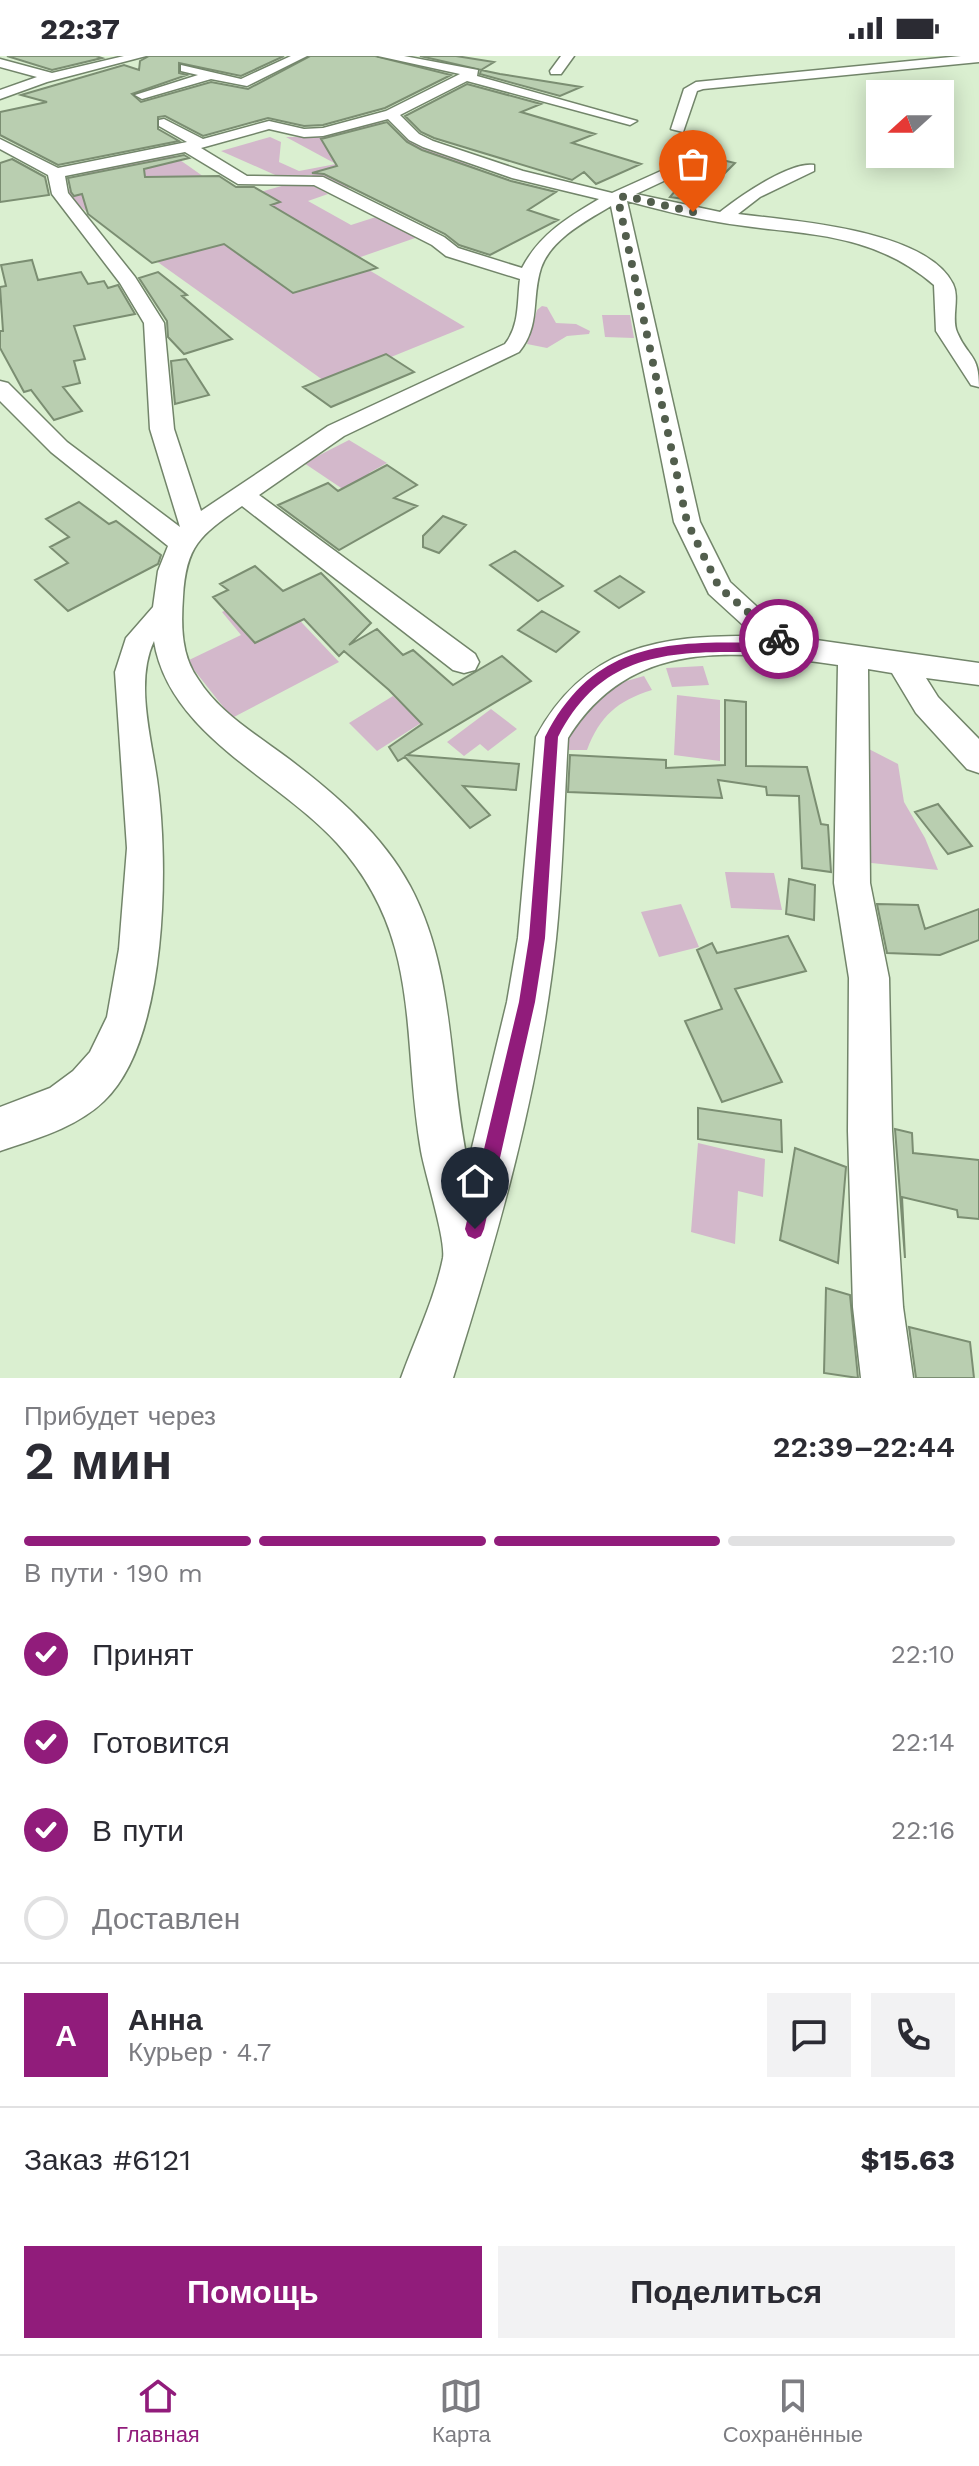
<!DOCTYPE html>
<html lang="ru">
<meta charset="utf-8">
<style>
:root{--surface:#fff;--page:#f2f2f3;--text:#2b2b33;--muted:#7c7c81;--line:#e1e1e2;--accent:#911c7b}
body{margin:0;font-family:"Work Sans",sans-serif;background:var(--page);color:var(--text);height:100vh;display:flex;flex-direction:column;font-size:30px;white-space:nowrap}
*{box-sizing:border-box;margin:0}
p{font-size:26px;color:var(--muted)}
.icon{flex:none;width:44px;height:44px;fill:none;stroke:currentColor;stroke-width:2;stroke-linecap:round;stroke-linejoin:round}
.map{position:relative;height:1322px;overflow:hidden}
.panel{display:flex;flex-direction:column;background:var(--surface);flex:1}
.panel>*{flex:none}
.needle{width:52px;rotate:249deg}
.tools{position:absolute;left:866px;top:24px;display:grid;gap:16px}
.tools a{display:grid;place-items:center;width:88px;height:88px;border-radius:0px;background:var(--surface);box-shadow:0 4px 20px #0003;font-size:40px}
.pin{position:absolute;display:grid;place-items:center;width:68px;height:68px;color:#fff;margin:-82px -34px;border-radius:50% 50% 50% 0;rotate:-45deg;box-shadow:0 0 8px #0007}
.pin .icon{rotate:45deg}
.courier{position:absolute;display:grid;place-items:center;width:80px;height:80px;margin:-40px;border:6px solid #911c7b;border-radius:50%;background:#fff;color:#222;box-shadow:0 2px 10px #0007}
.overview em{font-style:normal;font-weight:600}
.overview div{display:flex;flex-direction:column-reverse}
.overview{display:flex;align-items:center;justify-content:space-between;height:136px;padding:0 24px}
h1{font-size:52px;font-weight:600;line-height:60px}
.bar{display:grid;grid-template-columns:repeat(4,1fr);gap:12px 8px;align-content:center;height:96px;padding:0 24px}
.bar i{height:10px;border-radius:6px;background:var(--line)}
.bar .current{background:var(--accent)}
.bar p{grid-column:span 4}
.line{display:flex;align-items:center;gap:20px;padding:0 24px;border-top:2px solid var(--line)}
.line div{flex:1}
.round{display:grid;place-items:center;flex:none;width:84px;height:84px;border-radius:0px;background:var(--page)}
ol{padding:0 24px;list-style:none}
li{display:flex;align-items:center;gap:24px;height:88px}
li p{margin-inline-start:auto}
li .icon{padding:8px;border-radius:50%;background:var(--accent);color:#fff;stroke-width:4}
li:last-child{color:var(--muted)}
li i{width:44px;height:44px;border:4px solid var(--line);border-radius:50%}
.action{display:flex;gap:16px;margin-top:auto;padding:16px 24px}
.action a{flex:1;height:92px;border-radius:0px;background:var(--accent);color:#fff;font-size:32px;font-weight:600;line-height:92px;text-align:center}
.action a+a{background:var(--page);color:var(--text)}
.status{display:flex;justify-content:space-between;align-items:center;height:56px;padding:0 40px;background:var(--surface);direction:ltr}
.status svg{height:22px;fill:currentColor}
.tab-bar{display:flex;justify-content:space-around;align-items:center;height:112px;border-top:2px solid var(--line);background:var(--surface);font-size:22px;color:var(--muted)}
.tab-bar a{display:grid;justify-items:center;gap:4px}
.tab-bar .current{color:var(--accent)}
.map>svg:first-child{display:block}
</style>
<div class="status"><b>22:37</b><svg viewBox="0 0 49 12"><path d="M0 12V9h3v3zM5 12V6h3v6zM10 12V3h3v9zM15 12V0h3v12zM26 1h20v11H26zM47 4h2v5h-2z"/></svg></div>
<div class="map">
<svg width="979" height="1322" viewBox="0 0 979 1322">
<rect width="100%" height="100%" fill="#daefd0"/>
<path fill="#d3b8cb" d="M386,66L406,83L484,115L417,146L365,128L343,133L311,119L282,122L221,95L270,81L281,86L279,106L299,115L336,108L286,81H313L349,70Z
M170,97L207,123L162,147L96,164L63,135L94,128L83,118Z
M303,124L328,138L308,145L351,169L379,160L418,181L352,204L465,271L327,327L110,172L207,151Z
M542,250L547,251L556,267L576,268L590,275L589,278L567,280L547,292L527,288L537,254Z
M602,259H630L634,282L605,281Z
M349,384L387,407L369,417L389,430L362,446L304,407Z
M270,533L339,606L232,662L187,605L241,579L222,556Z
M703,610L709,629L672,631L666,612Z
M644,620L652,634C617,645 600,660 587,694H558L609,630Z
M677,639L720,644V705L674,699Z
M393,640L421,667L377,695L349,667Z
M491,653L517,673L488,695L480,688L464,700L447,686Z
M863,690L898,708L904,746L925,782L938,814L862,806Z
M725,816L774,817L782,854L731,852Z
M681,848L699,891L659,901L641,856Z
M698,1087L765,1103L763,1141L738,1135L735,1188L691,1176Z"/>
<path fill="#b9ceb0" stroke="#7b8e72" stroke-width="2" d="M7,0H96L102,2L52,14Z
M149,0H284L241,20L179,7V17L187,19L132,38L141,46L211,26L248,33L310,0H375L451,19L385,52L323,69L304,70L268,62L203,80L165,60L158,61V73L179,85L58,109L0,79V56L47,46L21,39L124,9L139,14L140,5Z
M420,0H456L494,6L481,14Z
M481,14L500,18L581,31L560,40L480,18Z
M467,28L541,48L521,56L595,78L572,87L641,108L596,128L584,116L572,124L434,82L421,76L405,60Z
M387,66L407,86L422,94L511,125L556,136L528,154L558,164L490,199L459,189L445,178L324,118L312,117L337,110L321,83Z
M184,99L189,102L144,113L145,121L219,120L236,131H254L280,146L271,149L377,212L293,237L224,188L152,207L88,158L82,138L74,140L71,136L68,122Z
M12,103L45,121L49,139L0,146V107Z
M718,103L735,107L697,145L670,141L692,115Z
M32,204L38,224L81,216L88,228L104,225L108,232L118,229L135,258L74,270L85,303L74,305L80,327L63,331L82,355L54,364L31,334L24,336L0,292V275H3L0,231L6,230L1,209Z
M158,216L187,239L182,240L232,283L184,298L168,281L167,265L139,222Z
M386,298L414,316L331,351L303,331Z
M186,303L209,339L175,348L171,305Z
M387,409L417,429L394,442L417,450L339,494L278,449L328,427L338,435Z
M79,446L109,468L116,465L161,499L158,508L68,555L35,524L68,507L50,491L69,481L46,463Z
M443,460L466,469L439,497L423,491V480Z
M515,495L563,530L538,545L490,509Z
M255,510L283,535L321,517L371,567L349,589L377,573L403,599L413,594L453,629L502,600L531,625L407,699L519,708L516,734L463,730L490,759L470,772L405,701L398,705L389,691L422,668L389,634L344,595L339,600L304,563L255,587L213,541L228,534L220,528Z
M620,520L644,536L619,552L595,535Z
M542,555L579,576L556,596L518,574Z
M725,644L746,646V710L807,711L821,768L828,769L831,816L802,812L799,740L767,739L766,731L718,724L722,742L568,736L570,699L666,704V712L725,709Z
M938,748L972,790L948,798L915,756Z
M789,823L815,829L814,864L786,858Z
M877,848L918,849L925,873L979,853V884L940,899L887,897Z
M788,880L806,915L735,933L782,1026L722,1046L685,965L722,953L697,894L712,887L717,897Z
M698,1052L781,1064L782,1096L698,1083Z
M895,1073L912,1077L913,1097L979,1104V1163L958,1161L957,1154L902,1141L905,1202Z
M795,1092L846,1111L838,1207L780,1184Z
M826,1232L850,1239L858,1322L824,1317Z
M909,1271L970,1286L974,1322H916Z"/>
<g fill="none" stroke-linecap="round" stroke-linejoin="round">
<defs>
<path id="minor" d="M124,0H146L47,26L0,43V34L37,21L0,11V3L52,17Z
M291,0H307L247,30L211,23L142,43L135,39L198,19L181,15V9L241,23Z
M378,0H404L478,14L477,20L637,65L630,69L467,25L400,59L419,78L433,85L523,115L612,137L712,92L717,94V100L636,138L720,156C739,141 790,105 814,109V115L760,141L738,158C791,165 926,173 953,228C960,242 951,262 957,276C968,302 979,297 979,331L971,329L936,275L934,229C868,172 797,180 718,166C687,161 657,153 627,145L700,466L730,526L767,560L802,582L979,607V629L926,622L938,641L979,683V717L967,713L916,657L892,617L868,613L870,827L889,922L892,1075L903,1251L913,1322H861L853,1251L848,1075L849,922L834,827L838,609C733,594 631,581 568,682C564,749 563,817 556,883C540,1033 498,1179 453,1322H401C415,1283 435,1242 443,1202C446,1184 425,1118 421,1095C401,980 423,882 337,787C278,722 169,679 154,585C135,625 151,681 157,723C169,806 168,984 104,1045C76,1072 35,1083 0,1095V1051L50,1032L73,1015L90,996L107,961L119,893L127,792L115,616L126,582L153,551L158,515L168,490L51,396L0,345V325L8,327L67,386L180,471L150,373L144,267L120,227L52,138L48,119L0,93V83L58,112L187,86L159,70V64L164,63L203,83L269,65L304,73L323,72L386,55L460,18ZM388,63L409,84L423,91L512,122L599,143C568,161 539,179 522,212L458,192L444,181L323,121L247,120L201,92L269,73L304,81L323,80ZM185,96L238,128L314,129L432,189L446,200L520,223C517,245 520,269 505,288L328,370L201,455L174,373L164,267L135,221L68,137L65,120ZM611,150L674,466L709,538L755,580C660,579 585,590 536,681L518,882L507,946L468,1108C448,1015 456,916 410,830C382,778 335,738 289,703C257,679 219,657 198,623C181,599 181,570 183,541C186,488 201,479 242,450L453,614L464,617L475,614L479,606L475,598L259,439L344,380L519,296C541,269 531,243 541,212C551,183 586,165 611,150Z
M561,0H574L561,18H551L550,15Z
M961,0H979V6L703,33L697,35L683,76L671,73L684,33L696,26Z"/>
</defs>
<use href="#minor" stroke="#72856a" stroke-width="3"/>
<use href="#minor" fill="#fff" fill-rule="evenodd"/>
</g>
<path fill="#911c7b" d="M779,579L799,589V595C779,599 757,596 737,596C657,595 597,604 558,681L545,882L535,946L484,1173L481,1180L475,1183L468,1180L465,1173L519,946L529,882L545,681C597,579 677,586 777,587L773,583Z"/>
<g fill="none" stroke-linecap="round" stroke-linejoin="round">
<path stroke="#525e4d" stroke-width="8" stroke-dasharray="0 14.4" d="M693,156L625,140L618,143L687,466L719,531L779,583"/>
</g>
</svg>
<div class="tools">
<a><svg class="needle" viewBox="-14 -14 28 28"><path d="M0-13l5 13h-10z" fill="#e53935"/><path d="M0 13l5-13h-10z" fill="#7c7c81"/></svg></a>
</div>
<div class="pin" style="left:693px;top:156px;background:#ea580c"><svg class="icon" aria-label="bag" viewBox="0 0 24 24"><path d="M5 8h14l-1 12H6zM9 8a3 3 0 0 1 6 0"/></svg></div>
<div class="pin" style="left:475px;top:1173px;background:#1f2937"><svg class="icon" aria-label="home" viewBox="0 0 24 24"><path d="M3 11l9-7 9 7M6 9v11h12V9"/></svg></div>
<div class="courier" style="left:779px;top:583px"><svg class="icon" aria-label="bike" viewBox="0 0 24 24"><circle cx="6" cy="16" r="4"/><circle cx="18" cy="16" r="4"/><path d="M6 16l4-8h5l3 8M10 8l3 8H6M13 5h3"/></svg></div>
</div>
<section class="panel">
<div class="overview"><div><h1>2 мин</h1><p>Прибудет через</p></div><em>22:39–22:44</em></div>
<div class="bar"><i class="current"></i><i class="current"></i><i class="current"></i><i></i><p>В пути · 190 m</p></div>
<ol>
<li><svg class="icon" aria-label="check" viewBox="0 0 24 24"><path d="M5 12l5 5 9-10"/></svg>Принят<p>22:10</p></li>
<li><svg class="icon" aria-label="check" viewBox="0 0 24 24"><path d="M5 12l5 5 9-10"/></svg>Готовится<p>22:14</p></li>
<li><svg class="icon" aria-label="check" viewBox="0 0 24 24"><path d="M5 12l5 5 9-10"/></svg>В пути<p>22:16</p></li>
<li><i></i>Доставлен</li>
</ol>
<div class="line" style="height:144px"><b class="round" style="background:var(--accent);color:#fff">А</b><div><b>Анна</b><p>Курьер · 4.7</p></div><a class="round"><svg class="icon" aria-label="chat" viewBox="0 0 24 24"><path d="M4 5h16v11H9l-5 4z"/></svg></a><a class="round"><svg class="icon" aria-label="phone" viewBox="0 0 24 24"><path d="M5 4h4l2 5-3 2q2 4 5 5l2-3 5 2v4C11 20 4 13 5 4z"/></svg></a></div>
<div class="line" style="height:104px"><div>Заказ #6121</div><b>$15.63</b></div>
<div class="action"><a>Помощь</a><a>Поделиться</a></div>
</section>
<nav class="tab-bar">
<a class="current"><svg class="icon" aria-label="home" viewBox="0 0 24 24"><path d="M3 11l9-7 9 7M6 9v11h12V9"/></svg>Главная</a>
<a><svg class="icon" aria-label="map" viewBox="0 0 24 24"><path d="M3 6l6-2 6 2 6-2v14l-6 2-6-2-6 2zM9 4v14M15 6v14"/></svg>Карта</a>
<a><svg class="icon" aria-label="saved" viewBox="0 0 24 24"><path d="M7 4h10v16l-5-4-5 4z"/></svg>Сохранённые</a>
</nav>
